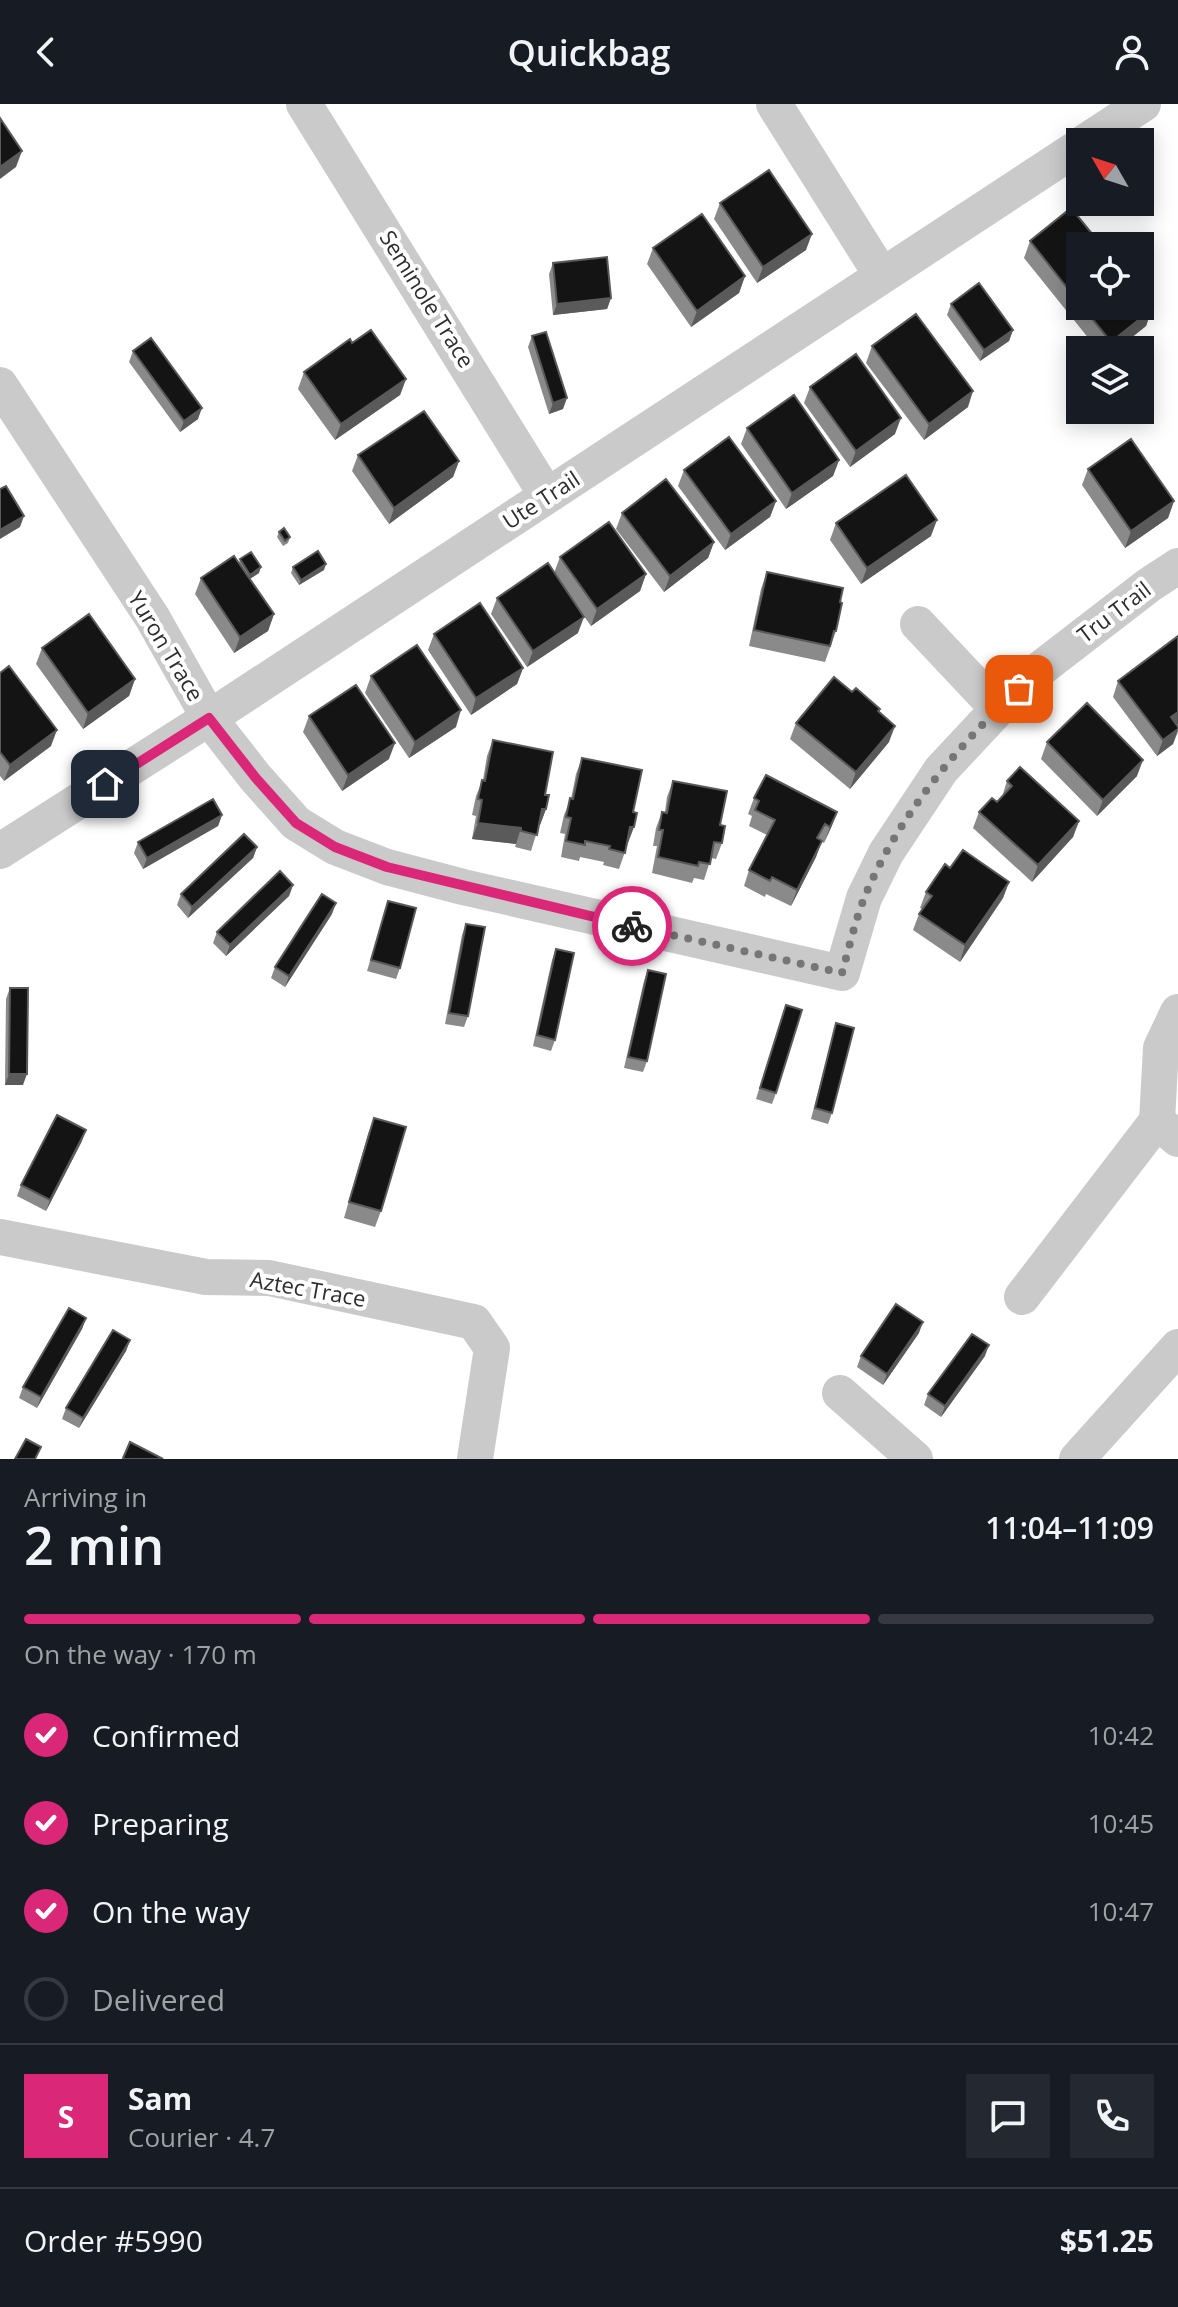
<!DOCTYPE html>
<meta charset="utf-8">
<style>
:root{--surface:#171b24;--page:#242831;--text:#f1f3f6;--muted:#9ea1a6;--line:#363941;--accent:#db2777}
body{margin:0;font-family:"Open Sans",sans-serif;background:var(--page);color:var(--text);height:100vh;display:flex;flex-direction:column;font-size:30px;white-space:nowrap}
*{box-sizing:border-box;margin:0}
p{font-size:26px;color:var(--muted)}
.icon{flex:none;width:44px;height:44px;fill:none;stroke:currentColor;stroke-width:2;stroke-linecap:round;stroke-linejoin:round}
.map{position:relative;height:1355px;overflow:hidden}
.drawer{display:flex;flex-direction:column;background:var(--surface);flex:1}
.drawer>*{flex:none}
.needle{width:52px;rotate:309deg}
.fabs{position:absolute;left:1066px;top:24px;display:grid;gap:16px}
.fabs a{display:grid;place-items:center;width:88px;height:88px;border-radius:0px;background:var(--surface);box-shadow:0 4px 20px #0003;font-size:40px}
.pin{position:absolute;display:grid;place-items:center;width:68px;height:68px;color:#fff;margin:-34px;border-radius:16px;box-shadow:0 4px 12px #0006}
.courier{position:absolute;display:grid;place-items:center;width:80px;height:80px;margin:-40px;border:6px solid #db2777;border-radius:50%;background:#fff;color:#222;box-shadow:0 2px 10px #0007}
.headline em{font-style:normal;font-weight:600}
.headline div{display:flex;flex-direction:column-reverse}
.headline{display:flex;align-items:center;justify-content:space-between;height:136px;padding:0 24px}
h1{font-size:52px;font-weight:600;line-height:60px}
.bar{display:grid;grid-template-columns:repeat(4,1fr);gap:12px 8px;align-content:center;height:96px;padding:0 24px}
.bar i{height:10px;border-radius:6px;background:var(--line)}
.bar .active{background:var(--accent)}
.bar p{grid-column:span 4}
.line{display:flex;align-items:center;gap:20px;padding:0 24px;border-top:2px solid var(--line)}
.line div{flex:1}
.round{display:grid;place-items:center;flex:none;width:84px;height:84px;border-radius:0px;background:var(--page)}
ol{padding:0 24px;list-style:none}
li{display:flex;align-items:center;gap:24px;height:88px}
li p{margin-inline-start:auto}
li .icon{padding:8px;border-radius:50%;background:var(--accent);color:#fff;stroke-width:4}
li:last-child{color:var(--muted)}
li i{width:44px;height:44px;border:4px solid var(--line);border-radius:50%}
header{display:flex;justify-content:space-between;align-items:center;height:104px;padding:0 24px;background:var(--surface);font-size:36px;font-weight:600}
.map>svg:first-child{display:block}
</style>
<header><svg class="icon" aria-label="back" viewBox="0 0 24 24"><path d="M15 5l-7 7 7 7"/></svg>Quickbag<svg class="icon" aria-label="person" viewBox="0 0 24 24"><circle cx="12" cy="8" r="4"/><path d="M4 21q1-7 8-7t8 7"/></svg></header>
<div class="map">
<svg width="1178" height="1355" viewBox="0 0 1178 1355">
<rect width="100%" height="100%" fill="#fff"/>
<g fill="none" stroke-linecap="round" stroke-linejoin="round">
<path stroke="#cacaca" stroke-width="36" d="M304,0L547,392
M774,0L882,172
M1085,38L1143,0
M0,281L152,513L209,614L255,673L296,719L335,743L387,763L463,783L842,869L864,794L886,749L941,666L998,605L1040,565L1149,481L1178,462
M918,520L998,605
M0,747L209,614L1080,42
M1178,908L1161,944L1157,1017L1178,1035
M0,1133L206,1173L269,1174L474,1218L492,1244L475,1355
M1022,1193L1157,1017
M840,1289L915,1355
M1077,1355L1178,1243"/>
</g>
<path fill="#8a8a8a" d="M720,99L806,146L757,179L714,115Z
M1030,137L1080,142V202H1140L1152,205L1146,222L1116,246H1098L1024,154Z
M653,144L745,172L739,189L691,223L647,160Z
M553,159L611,194L607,205L553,211L549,170Z
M951,200L1013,226L1009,237L980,257L947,211Z
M532,232L563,305L549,310L528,243Z
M352,239L406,275L400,291L335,336L298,285L304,268Z
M872,242L968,303L924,336L866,259Z
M133,247L198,315L180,328L129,258Z
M810,283L895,330L850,363L804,299Z
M747,324L839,356L833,372L786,405L741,340Z
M358,351L459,357L453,373L389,420L352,367Z
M1088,365L1174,397L1168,414L1125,444L1082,381Z
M684,366L776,397L770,413L725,446L678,382Z
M622,409L714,438L708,454L664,488L616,425Z
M836,419L931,432L861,480L830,436Z
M279,428L290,433L288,439L283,442L277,433Z
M560,453L646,470L640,487L591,522L566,487L578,529L527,563L491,510L497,494L554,469Z
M240,455L259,469L250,475L274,510L268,527L234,549L195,490L201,474L239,459Z
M293,463L324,466L299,481L291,469Z
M767,468L840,498L836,527L825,558L749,542L761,485Z
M434,530L523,564L517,580L471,611L428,546Z
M1178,532V620L1177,621L1178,623V628L1173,640L1157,652L1113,593L1118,577Z
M42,544L135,575L129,592L83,625L36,560Z
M0,569L51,642L4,677L0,672Z
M371,572L456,623L409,654L365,589Z
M852,588L880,605L879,608L889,638L850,685L790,635L796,619Z
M309,612L389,655L342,687L303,628Z
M493,636L545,691L546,705L540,721H539L531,747L515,743L516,740L472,735L476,712L472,711L476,692L483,676L487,652Z
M1047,638L1137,672L1097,712L1041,655Z
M582,654L628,739L619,765L603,761L604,758L580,753L579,757L561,753L565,730L560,729L564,711L571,695L576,670Z
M673,677L720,721L722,739L716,755L711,754L704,776L694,774L692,779L652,769L657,742H653L656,724L662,708H665L667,693Z
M1007,677L1079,717L1073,733L1032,778L973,724L979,708L997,698L1002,693Z
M754,694L837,708L824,739L821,737L816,753L791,802L766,790L765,793L744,782L749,766L767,731L749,722L752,712L748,710Z
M222,711L218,722L143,765L134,749L138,738Z
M257,743L253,754L188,814L177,801L181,790Z
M950,764L1009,778L1003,794L960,858L913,826L919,810L922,805L920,804L926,788Z
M293,781L289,792L226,852L213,839L217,828Z
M388,797L400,864L396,875L367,867Z
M332,810L285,883L271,874L275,863Z
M466,820L468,912L464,923L445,920L462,831Z
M556,845L555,936L551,947L533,942L552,856Z
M648,866L647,957L643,968L624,964L644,877Z
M10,884L23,981H5L6,895Z
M782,912L776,989L772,1000L756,995Z
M836,919L832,1009L828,1020L811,1015L833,930Z
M374,1014L381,1107L375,1123L344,1114L368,1030Z
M82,1037L46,1107L17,1092L21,1081Z
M86,1214L82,1225L37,1304L19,1294L23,1283Z
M919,1229L883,1281L857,1263L861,1252Z
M130,1236L126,1247L79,1324L62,1315L66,1304Z
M985,1252L941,1313L924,1301L928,1290Z"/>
<path fill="#5a5a5a" d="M22,47L16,63L0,75V63Z
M812,130L806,146L757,179L763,163Z
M745,172L739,189L691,223L697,207Z
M611,194L607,205L553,211L557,200Z
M1152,205L1146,222L1116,246H1108L1111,238Z
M1013,226L1009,237L980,257L984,246Z
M406,275L400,291L335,336L341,320Z
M973,287L968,303L924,336L929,320Z
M567,294L563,305L549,310L553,299Z
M202,304L198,315L180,328L184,317Z
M901,314L895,330L850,363L856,347Z
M839,356L833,372L786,405L792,389Z
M459,357L453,373L389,420L394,404Z
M776,397L770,413L725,446L731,430Z
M1174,397L1168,414L1125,444L1131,427Z
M24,412L20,423L0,435V426Z
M937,416L931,432L861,480L867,464Z
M714,438L708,454L664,488L670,472Z
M326,460L324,466L299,481L301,476Z
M261,463L259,469L248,476L250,471Z
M646,470L640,487L591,522L597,505Z
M274,510L268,527L234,549L240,533Z
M584,513L578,529L527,563L533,547Z
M523,564L517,580L471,611L476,594Z
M135,575L129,592L83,625L88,609Z
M461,606L456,623L409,654L415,638Z
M1178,608V620L1165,629L1171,613Z
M895,622L889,638L850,685L856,668Z
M1178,625L1173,640L1157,652L1163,636Z
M57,626L51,642L4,677L10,661Z
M395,639L389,655L342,687L348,671Z
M1143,656L1137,672L1097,712L1103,696Z
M542,705H546L540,721H536Z
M837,708L831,724L824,739L830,723Z
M222,711L218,722L143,765L147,754Z
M1079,717L1073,733L1032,778L1038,761Z
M478,719L521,724L516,740L472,735Z
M630,723H634L628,739H625Z
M822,737L816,753L791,802L797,786Z
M257,743L253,754L188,814L192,803Z
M1009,778L1003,794L960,858L965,841Z
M293,781L289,792L226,852L230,841Z
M336,799L332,810L285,883L289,872Z
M9,970H27L23,981H5Z
M86,1026L82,1037L46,1107L50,1096Z
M86,1214L82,1225L37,1304L41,1293Z
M923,1218L919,1229L883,1281L887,1270Z
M130,1236L126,1247L79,1324L83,1314Z
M989,1241L985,1252L941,1313L945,1302Z"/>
<path fill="#141414" stroke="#5a5a5a" stroke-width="2" d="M0,14L22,47L0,63Z
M769,66L812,130L763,163L720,99Z
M1071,104L1102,142H1080V200L1030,137Z
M702,110L745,172L697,207L653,144Z
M607,153L611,194L557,200L553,159Z
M979,179L1013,226L984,246L951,200Z
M1140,190L1152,205L1111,238L1082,202H1140Z
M916,210L973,287L929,320L872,242Z
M371,226L406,275L341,320L304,268L350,235L352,239Z
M546,228L567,294L553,299L532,232Z
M151,234L202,304L184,317L133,247Z
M856,250L901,314L856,347L810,283Z
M794,291L839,356L792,389L747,324Z
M424,307L459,357L394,404L358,351Z
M729,333L776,397L731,430L684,366Z
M1131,335L1174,397L1131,427L1088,365Z
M906,371L937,416L867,464L836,419Z
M666,375L714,438L670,472L622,409Z
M6,382L24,412L0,426V385Z
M609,418L646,470L597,505L560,453Z
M284,424L290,433L285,437L279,428Z
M318,447L326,460L301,476L293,463Z
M251,448L261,463L250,471L240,455Z
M234,452L274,510L240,533L201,474Z
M548,459L584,513L533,547L497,494Z
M767,468L843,484L840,498L842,499L836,527H834L830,542L754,526Z
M480,499L523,564L476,594L434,530Z
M89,510L135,575L88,609L42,544Z
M1178,532V608L1171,613L1178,623V625L1163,636L1118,577Z
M417,541L461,606L415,638L371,572Z
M9,562L57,626L10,661L0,648V569Z
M834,573L852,588L856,584L880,605L878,607L895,622L856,668L796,619Z
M356,581L395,639L348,671L309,612Z
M1087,599L1143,656L1103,696L1047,638Z
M493,636L553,648L545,691H549L546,705H542L537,731L521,727V724L478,719L482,696L478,695L482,676L485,677Z
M582,654L642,666L633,708L637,709L634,723H630L625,749L609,745L610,742L585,737V741L566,737L571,714L566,713L570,694L573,695Z
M1020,663L1079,717L1038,761L979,708L992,694L997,698L1012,682L1007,677Z
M766,671L837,708L830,723L825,720L817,734L822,737L797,786L772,773L770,777L749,766L775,716L755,706L759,697L754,694Z
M673,677L727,687L720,721L725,722L722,739L714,738L710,760L699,758L698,762L658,753L663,726H659L662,708L667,709Z
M213,695L222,711L147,754L138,738Z
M244,730L257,743L192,803L181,790Z
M963,746L1009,778L965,841L919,810L932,792L926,788L945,760L950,764Z
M280,767L293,781L230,841L217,828Z
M322,790L336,799L289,872L275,863Z
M388,797L416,804L400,864L371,856Z
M466,820L485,823L468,912L449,909Z
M556,845L574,849L555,936L537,931Z
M648,866L666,870L647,957L628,953Z
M10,884H28L27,970H9Z
M786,901L802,906L776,989L760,984Z
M836,919L854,924L832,1009L815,1004Z
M57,1011L86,1026L50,1096L21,1081Z
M374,1014L406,1023L381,1107L349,1098Z
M896,1200L923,1218L887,1270L861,1252Z
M69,1204L86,1214L41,1293L23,1283Z
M113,1226L130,1236L83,1314L66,1304Z
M972,1230L989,1241L945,1302L928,1290Z
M26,1335L41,1343L35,1355H15Z
M130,1338L163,1355H125L123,1354Z"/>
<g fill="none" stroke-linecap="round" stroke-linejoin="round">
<path stroke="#767676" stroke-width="8" stroke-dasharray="0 14.4" d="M632,822L842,869C849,844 855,817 865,792C898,713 956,643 1019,585"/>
<path stroke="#db2777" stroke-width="10" d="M105,680L209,614L255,673L296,719L335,743L387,763L632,822"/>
</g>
<g text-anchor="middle" stroke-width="8" stroke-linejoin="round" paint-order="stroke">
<g font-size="22" fill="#2d2d2d" stroke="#fff">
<text transform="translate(427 195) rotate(58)" y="8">Seminole Trace</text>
<text transform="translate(541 396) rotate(-33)" y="8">Ute Trail</text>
<text transform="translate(1114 508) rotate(-37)" y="8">Tru Trail</text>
<text transform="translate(166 542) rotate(59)" y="8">Yuron Trace</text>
<text transform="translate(308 1185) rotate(10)" y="8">Aztec Trace</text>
</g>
</g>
</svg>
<div class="fabs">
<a><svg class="needle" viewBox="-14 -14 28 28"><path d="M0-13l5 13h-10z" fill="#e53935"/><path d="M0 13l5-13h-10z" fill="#9ea1a6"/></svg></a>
<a><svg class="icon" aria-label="locate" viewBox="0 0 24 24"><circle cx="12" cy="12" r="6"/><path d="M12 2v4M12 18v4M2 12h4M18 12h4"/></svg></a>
<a><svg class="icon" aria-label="layers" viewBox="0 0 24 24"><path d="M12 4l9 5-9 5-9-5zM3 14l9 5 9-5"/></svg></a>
</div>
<div class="pin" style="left:1019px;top:585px;background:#ea580c"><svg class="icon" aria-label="bag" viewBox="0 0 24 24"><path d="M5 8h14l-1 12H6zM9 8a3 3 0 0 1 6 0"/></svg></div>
<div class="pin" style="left:105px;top:680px;background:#1f2937"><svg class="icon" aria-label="home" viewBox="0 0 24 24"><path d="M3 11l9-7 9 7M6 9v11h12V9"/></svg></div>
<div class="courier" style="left:632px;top:822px"><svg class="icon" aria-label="bike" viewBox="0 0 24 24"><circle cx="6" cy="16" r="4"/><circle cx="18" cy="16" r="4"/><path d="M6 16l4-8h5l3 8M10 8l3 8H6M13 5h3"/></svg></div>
</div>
<section class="drawer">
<div class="headline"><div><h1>2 min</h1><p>Arriving in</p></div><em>11:04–11:09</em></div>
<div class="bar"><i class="active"></i><i class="active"></i><i class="active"></i><i></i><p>On the way · 170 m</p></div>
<ol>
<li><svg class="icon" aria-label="check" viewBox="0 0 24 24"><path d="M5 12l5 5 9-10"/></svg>Confirmed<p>10:42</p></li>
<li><svg class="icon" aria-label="check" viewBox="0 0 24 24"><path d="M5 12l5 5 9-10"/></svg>Preparing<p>10:45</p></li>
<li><svg class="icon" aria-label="check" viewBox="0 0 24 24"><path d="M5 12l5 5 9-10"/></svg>On the way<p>10:47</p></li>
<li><i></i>Delivered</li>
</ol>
<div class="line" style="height:144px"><b class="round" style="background:var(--accent);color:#fff">S</b><div><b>Sam</b><p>Courier · 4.7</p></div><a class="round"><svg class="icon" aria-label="chat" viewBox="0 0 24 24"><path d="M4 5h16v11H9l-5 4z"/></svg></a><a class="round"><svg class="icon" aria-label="phone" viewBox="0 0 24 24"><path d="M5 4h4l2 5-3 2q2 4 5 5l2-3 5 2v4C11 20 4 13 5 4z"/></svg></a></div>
<div class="line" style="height:104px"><div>Order #5990</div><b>$51.25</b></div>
</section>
